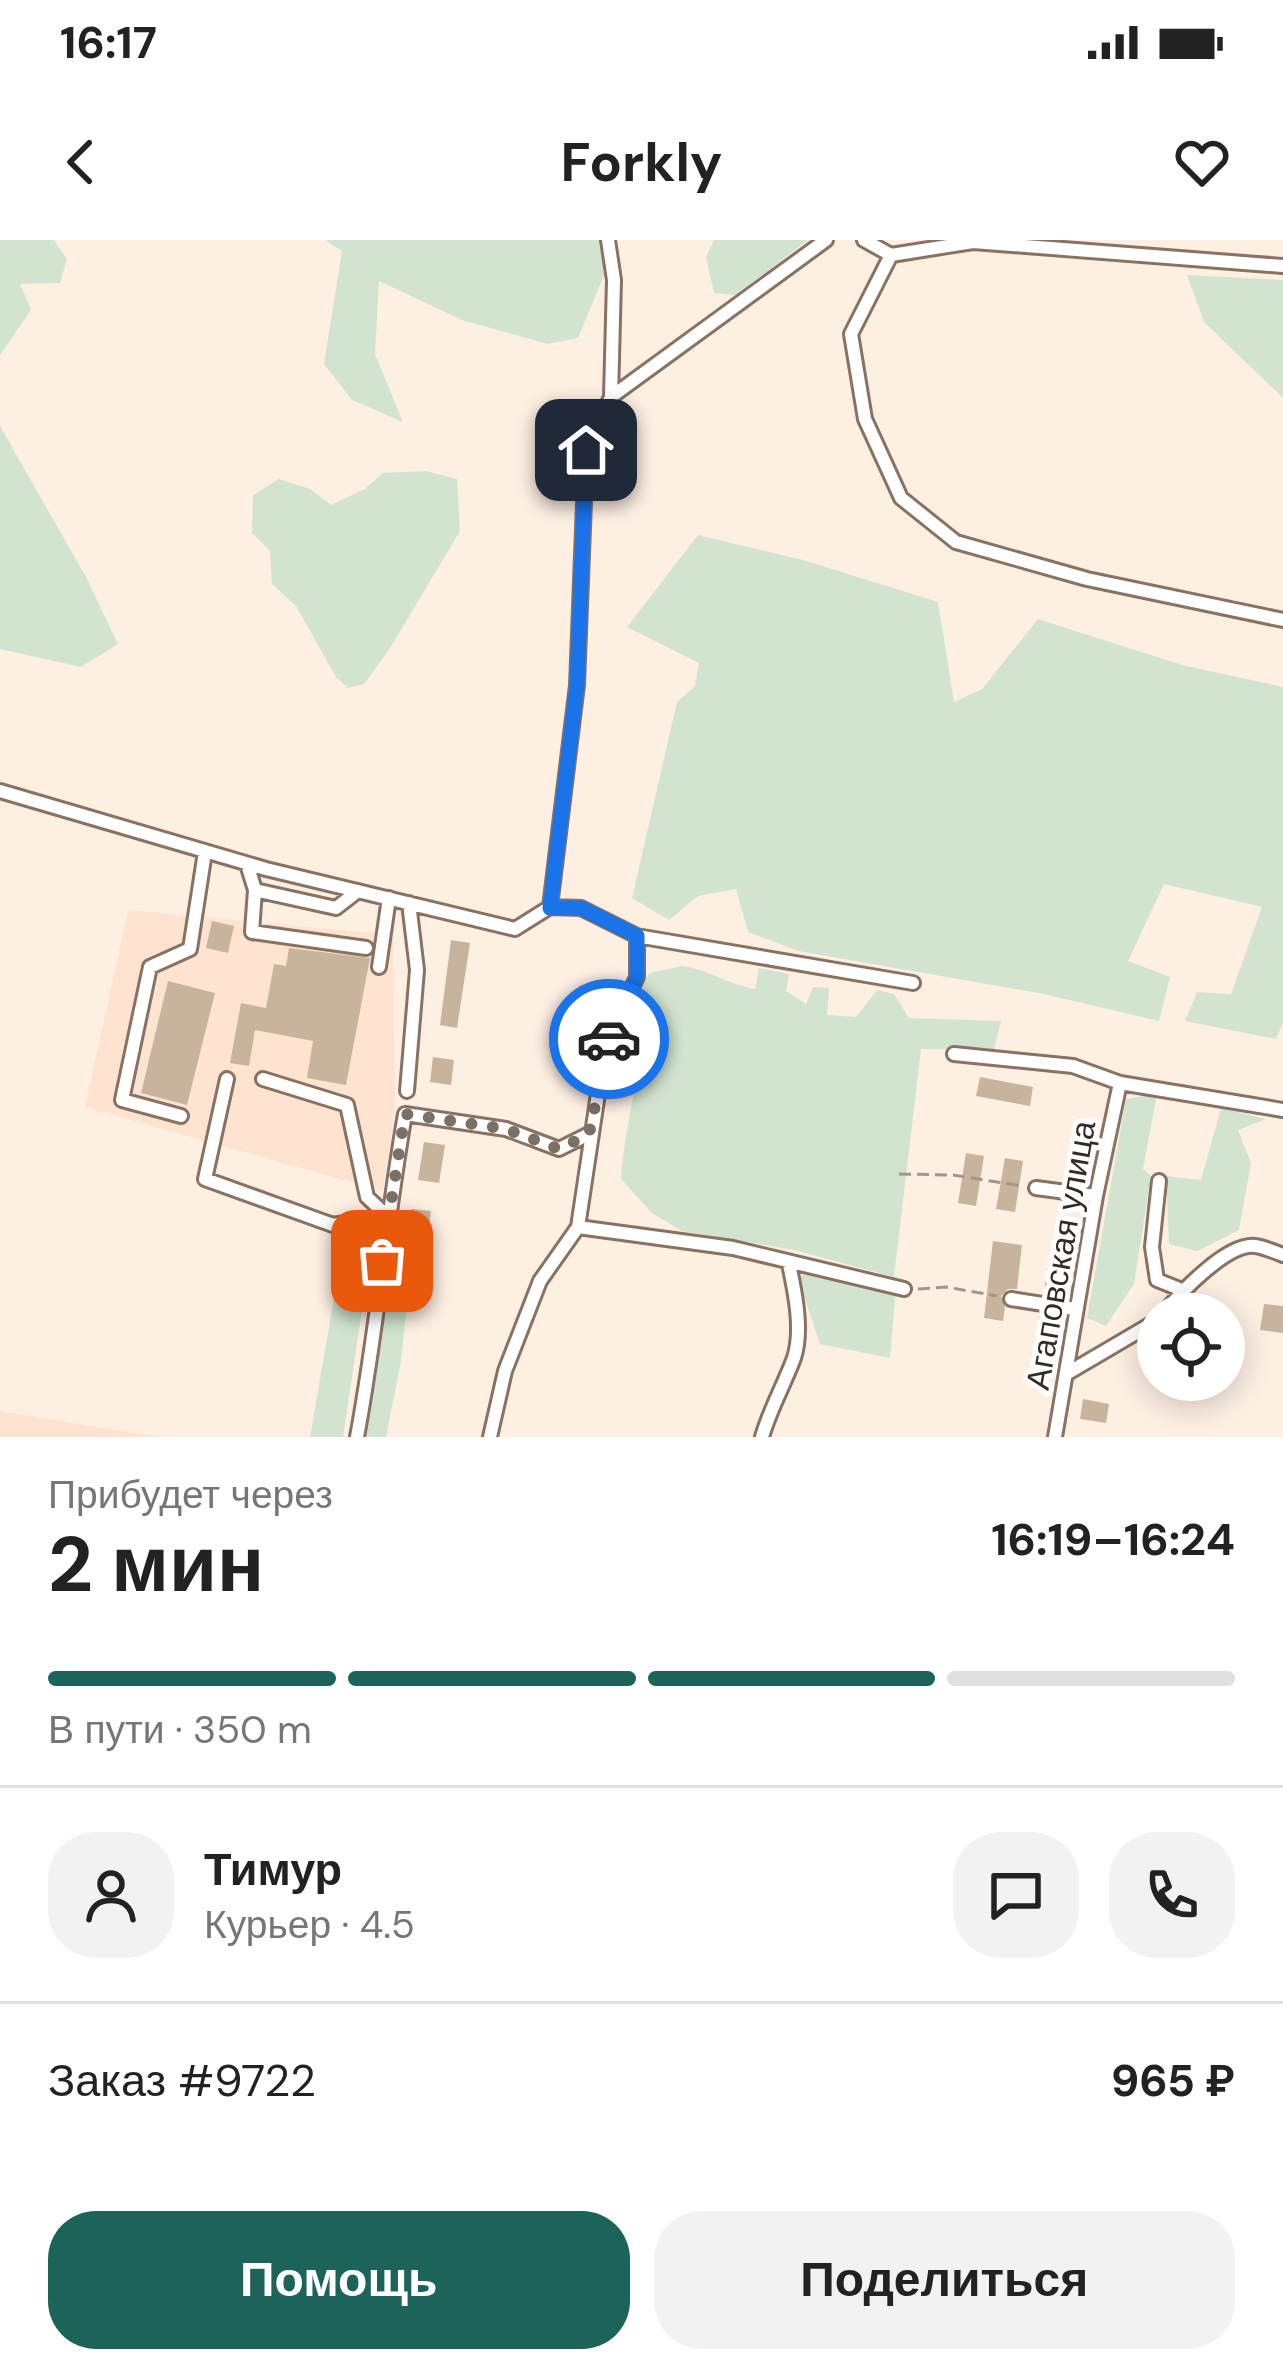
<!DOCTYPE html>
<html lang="ru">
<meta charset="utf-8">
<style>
:root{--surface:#fff;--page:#f2f2f2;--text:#222;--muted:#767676;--line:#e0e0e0;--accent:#1c6459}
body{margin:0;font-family:"DM Sans",sans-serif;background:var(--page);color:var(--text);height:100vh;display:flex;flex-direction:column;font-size:45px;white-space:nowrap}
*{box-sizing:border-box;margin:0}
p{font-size:39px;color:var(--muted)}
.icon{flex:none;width:66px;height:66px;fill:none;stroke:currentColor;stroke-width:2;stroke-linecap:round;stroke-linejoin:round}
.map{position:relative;height:1197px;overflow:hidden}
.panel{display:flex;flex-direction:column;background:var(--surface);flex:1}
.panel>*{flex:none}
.controls{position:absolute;left:1137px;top:1053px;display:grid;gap:24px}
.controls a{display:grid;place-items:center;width:108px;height:108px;border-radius:50%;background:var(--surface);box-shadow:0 6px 30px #0003;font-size:60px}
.pin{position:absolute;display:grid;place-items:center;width:102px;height:102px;color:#fff;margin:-51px;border-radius:24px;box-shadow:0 6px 18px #0006}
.courier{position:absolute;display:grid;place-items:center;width:120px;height:120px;margin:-60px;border:9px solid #1a73e8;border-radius:50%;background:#fff;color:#222;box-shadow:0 3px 15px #0007}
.head em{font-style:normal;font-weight:700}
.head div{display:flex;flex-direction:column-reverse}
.head{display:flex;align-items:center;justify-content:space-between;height:204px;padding:0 48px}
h1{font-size:78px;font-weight:700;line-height:90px}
.bar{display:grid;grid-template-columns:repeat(4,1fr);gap:18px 12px;align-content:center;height:144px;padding:0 48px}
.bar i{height:15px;border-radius:9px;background:var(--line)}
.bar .active{background:var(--accent)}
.bar p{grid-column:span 4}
.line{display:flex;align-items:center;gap:30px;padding:0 48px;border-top:3px solid var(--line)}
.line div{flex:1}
.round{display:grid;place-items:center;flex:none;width:126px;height:126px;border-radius:48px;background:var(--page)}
.cta{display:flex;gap:24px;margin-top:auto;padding:24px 48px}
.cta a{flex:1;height:138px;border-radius:48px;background:var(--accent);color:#fff;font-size:48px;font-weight:700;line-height:138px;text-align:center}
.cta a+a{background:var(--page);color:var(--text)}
.status{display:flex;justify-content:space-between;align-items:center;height:84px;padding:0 60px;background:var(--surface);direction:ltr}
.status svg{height:33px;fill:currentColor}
header{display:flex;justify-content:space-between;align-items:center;height:156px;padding:0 48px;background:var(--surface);font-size:54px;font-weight:700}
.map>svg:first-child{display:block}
</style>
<div class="status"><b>16:17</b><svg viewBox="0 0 49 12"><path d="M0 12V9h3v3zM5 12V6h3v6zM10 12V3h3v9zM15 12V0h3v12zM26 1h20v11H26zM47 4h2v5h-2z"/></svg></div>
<header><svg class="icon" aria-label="back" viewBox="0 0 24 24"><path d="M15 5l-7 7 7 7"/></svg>Forkly<svg class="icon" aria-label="heart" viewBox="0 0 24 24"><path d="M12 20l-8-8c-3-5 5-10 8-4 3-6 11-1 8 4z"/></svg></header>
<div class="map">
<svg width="1283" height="1197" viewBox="0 0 1283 1197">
<rect width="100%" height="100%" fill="#feefe3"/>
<path fill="#fee4d0" d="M128,670L393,695L395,865L383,951L85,867Z
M0,1171L160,1197H0Z"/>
<path fill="#d2e4d0" d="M0,0H54L67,19L60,43L20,44L31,70L0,115Z
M325,0H617V4L578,98L548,104L462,80L379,41L375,114L403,182L352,160L324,124L342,11Z
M714,0H808L736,55L714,53L706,17Z
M1187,35L1283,40V158L1204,82Z
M0,186L86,337L118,404L81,427L0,409Z
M426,231L457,239L460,291L389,410L364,444L348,448L336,437L296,366L272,344L270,311L252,293L253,255L279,239L310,249L331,265L365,249L383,233Z
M698,295L803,320L938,362L954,462L982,449L1038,379L1182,425L1283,447V783L1276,799L1185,781L1197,752L1231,754L1262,667L1164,644L1128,721L1170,737L1159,781L1044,754L798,711L748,692L736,649L698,656L669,680L632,658L677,462L695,446L699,423L627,387Z
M682,726C709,730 727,744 755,749L759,728L789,734L786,751L806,764L813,747L829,748L827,775L856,777L877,750L894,754L909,778L1001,781L994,809H921L894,1037L794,1010L682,991L652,973L621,939C623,904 630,878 635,845C641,809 631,764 649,733Z
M1157,854L1143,929L1151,936L1134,1044L1106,1086L1087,1078L1126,859Z
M1221,868L1266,879L1238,890L1251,923L1239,990L1197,1011L1169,1004L1166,936L1201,940Z
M373,997L343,1197H310L342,1012Z
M395,1012L412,1017L401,1121L386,1197H365Z
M808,1032L896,1048L890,1118L820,1104L798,1038Z"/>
<path fill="#c8b49d" d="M212,681L234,686L228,713L206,708Z
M451,700L470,703L457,788L440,785Z
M289,708L370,718L346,845L307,838L313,801L255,790L249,826L230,823L241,763L266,768L274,724L286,726Z
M168,741L215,753L187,865L141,853Z
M433,817L454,820L451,845L430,842Z
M980,837L1033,847L1030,866L976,856Z
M424,902L445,905L439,943L418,940Z
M966,913L984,916L976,966L958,963Z
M1005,918L1023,921L1015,972L996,969Z
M411,969L431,971L428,996L408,993Z
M993,1001L1022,1005L1017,1049H1008L1001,1056L1005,1067L1003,1081L984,1078Z
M1049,1023L1068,1026L1063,1053L1044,1050Z
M1264,1064L1283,1066V1093L1260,1090Z
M1040,1074L1059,1077L1054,1112L1036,1109Z
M1083,1159L1109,1164L1106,1183L1080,1179Z"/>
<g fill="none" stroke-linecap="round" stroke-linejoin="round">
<defs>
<path id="minor" d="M608,0L614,40L611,157
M864,0L891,15
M1283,26L973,2L891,15L851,94L865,179L901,258L956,302L1087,339L1283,380
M0,551L266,629L515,689L550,667L581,668L637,696V737L605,807L578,987L540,1041L505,1131L490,1197
M247,624L255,650L336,668L358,651
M255,650L252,692L366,708
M550,667L577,445L586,210L611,157L826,0
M637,696L913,743
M379,727L389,658
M954,814L1073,826L1120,843L1283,870
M227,839L205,939L333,985L387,976L367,957L347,865L263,839
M407,851L417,730L409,663
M181,876L122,860L150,727L190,709L205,612
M1159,941L1152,1007L1157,1040L1182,1050
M1036,948L1096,956
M578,987L733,1008L904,1049
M1011,1059L1075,1069
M1163,1074C1180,1053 1227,1003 1255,1006C1264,1007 1275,1012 1283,1015
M1066,1134L1158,1080
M357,1197C377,1090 386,982 405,874L506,889L559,909L589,894
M762,1197C770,1169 784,1145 794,1118C803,1090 795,1052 789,1024
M1055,1197L1096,956L1120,843"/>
</defs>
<use href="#minor" stroke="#897261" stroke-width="18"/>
<path stroke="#a3968c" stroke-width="3" stroke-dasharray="12 6" stroke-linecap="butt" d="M899,934L953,935L1022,946
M918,1049L946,1047L997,1056"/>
<use href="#minor" stroke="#fff" stroke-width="12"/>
</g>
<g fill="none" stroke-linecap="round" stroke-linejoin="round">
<path stroke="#7b7066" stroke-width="12" stroke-dasharray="0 21.6" d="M382,1021L405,874L506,889L559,909L589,894L609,799"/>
<path stroke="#1a73e8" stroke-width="15" d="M586,210L577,445L550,668H581L637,696V737L609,799"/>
</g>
<g text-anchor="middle" stroke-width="10" stroke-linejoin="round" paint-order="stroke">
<g font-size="33" fill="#352b23" stroke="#fff">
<text transform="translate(1060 1015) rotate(-80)" y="12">Агаповская улица</text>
</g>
</g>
</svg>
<div class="controls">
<a><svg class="icon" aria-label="locate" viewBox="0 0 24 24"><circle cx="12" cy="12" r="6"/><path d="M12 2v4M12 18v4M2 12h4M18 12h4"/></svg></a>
</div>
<div class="pin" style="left:382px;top:1021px;background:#ea580c"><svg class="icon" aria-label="bag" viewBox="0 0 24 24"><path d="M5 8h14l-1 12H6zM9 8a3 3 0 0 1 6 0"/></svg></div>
<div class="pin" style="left:586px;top:210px;background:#1f2937"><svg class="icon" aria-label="home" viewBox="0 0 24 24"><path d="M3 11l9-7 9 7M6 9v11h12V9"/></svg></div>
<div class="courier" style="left:609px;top:799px"><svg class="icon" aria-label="car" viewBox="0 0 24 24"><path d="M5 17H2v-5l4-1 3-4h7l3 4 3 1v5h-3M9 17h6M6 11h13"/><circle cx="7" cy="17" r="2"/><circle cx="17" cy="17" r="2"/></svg></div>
</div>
<section class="panel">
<div class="head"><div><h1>2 мин</h1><p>Прибудет через</p></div><em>16:19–16:24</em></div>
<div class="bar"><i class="active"></i><i class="active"></i><i class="active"></i><i></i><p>В пути · 350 m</p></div>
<div class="line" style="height:216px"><a class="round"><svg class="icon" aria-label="person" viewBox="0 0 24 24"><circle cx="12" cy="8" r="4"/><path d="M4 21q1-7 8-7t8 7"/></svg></a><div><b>Тимур</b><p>Курьер · 4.5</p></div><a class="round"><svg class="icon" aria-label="chat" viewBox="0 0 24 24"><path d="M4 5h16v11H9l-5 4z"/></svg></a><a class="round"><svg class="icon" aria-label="phone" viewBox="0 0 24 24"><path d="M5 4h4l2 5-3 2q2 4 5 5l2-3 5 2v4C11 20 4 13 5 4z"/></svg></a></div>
<div class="line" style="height:156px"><div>Заказ #9722</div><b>965 ₽</b></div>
<div class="cta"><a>Помощь</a><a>Поделиться</a></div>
</section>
